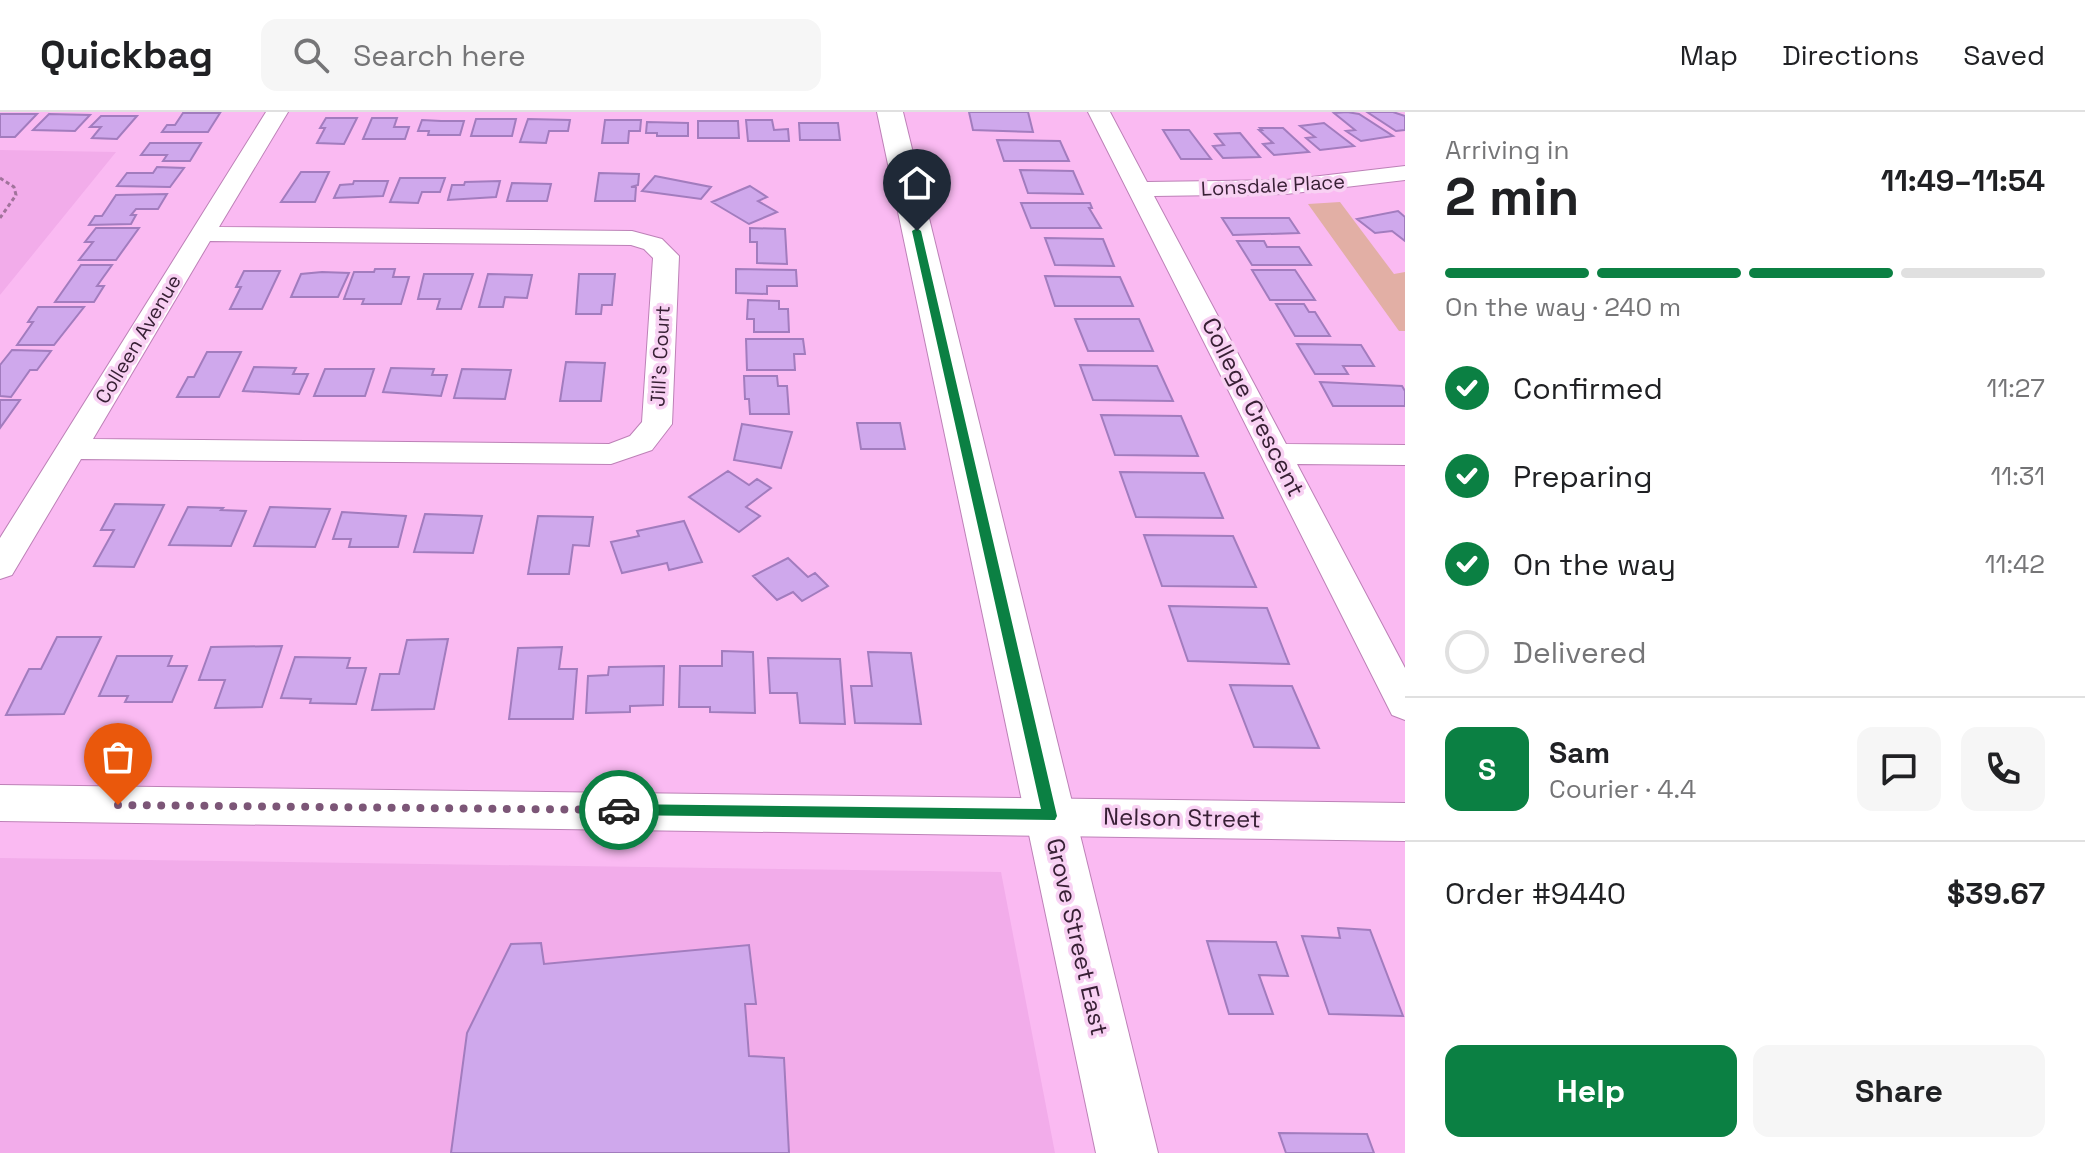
<!DOCTYPE html>
<meta charset="utf-8">
<style>
:root{--surface:#fff;--page:#f6f6f6;--text:#202124;--muted:#757577;--line:#e0e0e0;--accent:#0b8043}
body{margin:0;font-family:"Space Grotesk",sans-serif;background:var(--page);color:var(--text);height:100vh;display:flex;flex-direction:column;font-size:30px;white-space:nowrap}
*{box-sizing:border-box;margin:0}
p{font-size:26px;color:var(--muted)}
.icon{flex:none;width:44px;height:44px;fill:none;stroke:currentColor;stroke-width:2;stroke-linecap:round;stroke-linejoin:round}
.map{position:relative;flex:1;overflow:hidden}
.details{display:flex;flex-direction:column;background:var(--surface);width:680px}
.details>*{flex:none}
.pin{position:absolute;display:grid;place-items:center;width:68px;height:68px;color:#fff;margin:-82px -34px;border-radius:50% 50% 50% 0;rotate:-45deg;box-shadow:0 0 8px #0007}
.pin .icon{rotate:45deg}
.courier{position:absolute;display:grid;place-items:center;width:80px;height:80px;margin:-40px;border:6px solid #0b8043;border-radius:50%;background:#fff;color:#222;box-shadow:0 2px 10px #0007}
.head em{font-style:normal;font-weight:800}
.head div{display:flex;flex-direction:column-reverse}
.head{display:flex;align-items:center;justify-content:space-between;height:136px;padding:0 40px}
h1{font-size:52px;font-weight:800;line-height:60px}
.bar{display:grid;grid-template-columns:repeat(4,1fr);gap:12px 8px;align-content:center;height:96px;padding:0 40px}
.bar i{height:10px;border-radius:6px;background:var(--line)}
.bar .on{background:var(--accent)}
.bar p{grid-column:span 4}
.line{display:flex;align-items:center;gap:20px;padding:0 40px;border-top:2px solid var(--line)}
.line div{flex:1}
.round{display:grid;place-items:center;flex:none;width:84px;height:84px;border-radius:16px;background:var(--page)}
ol{padding:0 40px;list-style:none}
li{display:flex;align-items:center;gap:24px;height:88px}
li p{margin-inline-start:auto}
li .icon{padding:8px;border-radius:50%;background:var(--accent);color:#fff;stroke-width:4}
li:last-child{color:var(--muted)}
li i{width:44px;height:44px;border:4px solid var(--line);border-radius:50%}
.action{display:flex;gap:16px;margin-top:auto;padding:16px 40px}
.action a{flex:1;height:92px;border-radius:16px;background:var(--accent);color:#fff;font-size:32px;font-weight:800;line-height:92px;text-align:center}
.action a+a{background:var(--page);color:var(--text)}
header{display:flex;align-items:center;gap:48px;box-sizing:border-box;height:112px;padding:0 40px;background:var(--surface);border-bottom:2px solid var(--line)}
header strong{font-size:38px}
nav{display:flex;gap:44px;margin-inline-start:auto;font-size:28px}
.search{width:560px;height:72px;background:var(--page);display:flex;align-items:center;gap:20px;box-sizing:border-box;padding:0 28px;border-radius:16px;color:var(--muted);font-size:30px}
main{display:flex;flex:1;min-height:0}
.map>svg:first-child{display:block}
</style>
<header>
<strong>Quickbag</strong>
<div class="search"><svg class="icon" aria-label="search" viewBox="0 0 24 24"><circle cx="10" cy="10" r="6"/><path d="M15 15l6 6"/></svg>Search here</div>
<nav><a>Map</a><a>Directions</a><a>Saved</a></nav>
</header>
<main>
<div class="map">
<svg width="1405" height="1041" viewBox="0 0 1405 1041">
<rect width="100%" height="100%" fill="#fabaf2"/>
<path fill="#f2acea" d="M0,38L116,40L0,183Z
M0,746L1001,760L1055,1041H0Z"/>
<path fill="#e2afa5" d="M1340,90L1394,162L1405,160V219H1399L1308,92Z"/>
<path fill="#cfa8ec" stroke="#a27cbe" stroke-width="2" d="M969,0H1028L1033,20L973,18Z
M1347,0L1359,2L1393,24L1361,29L1346,19L1355,18L1334,1Z
M1367,0H1393L1405,4V18L1396,19Z
M183,1H220L208,20H162L167,13H175Z
M0,2H37L15,25H0Z
M49,2L90,3L75,19L33,18Z
M101,4H137L117,27L92,26L101,15H90Z
M326,6H357L344,32L317,31L325,16H320Z
M372,6H397L394,15H409L405,27H363Z
M476,7H516L512,24H471Z
M528,7L570,8L568,19H549L546,31L520,30Z
M422,8L441,9H464L460,23H428L429,19H418Z
M605,8H641L640,19H629L628,31H602Z
M746,8H772L774,18L788,17L789,29H748Z
M698,9H738L739,26H698Z
M647,10L688,11V24H657V21H646Z
M799,11H838L840,28H800Z
M1324,11L1354,34L1320,38L1306,26L1315,25L1300,14Z
M1260,16H1283L1309,40L1274,43L1263,32L1273,31L1259,18H1262Z
M1163,18H1189L1211,47H1181Z
M1240,21L1260,45L1223,46L1213,34L1224,33L1215,22Z
M997,28L1060,29L1069,49H1004Z
M150,31H201L190,49H163L167,43H141Z
M157,55L184,56L170,75L117,74L127,61H153Z
M1020,58L1073,59L1083,82L1028,81Z
M301,60H329L315,90H281Z
M599,61L639,62L638,73L631,75H636L635,89H595Z
M655,64L711,75L701,87L642,79Z
M400,66H445L440,80H422L418,91L390,90Z
M354,69H388L383,84L334,86L340,73L353,72Z
M500,69L496,85L448,88L452,73H464L465,70Z
M512,71L551,72L547,89H507Z
M750,74L767,85L758,89L777,100L749,112L712,90Z
M167,82L158,97H136L131,103H136L131,112L89,113L95,104H102L116,83Z
M1021,91H1090L1092,96H1089L1101,116H1031Z
M1398,99L1405,105V129L1392,119L1375,121L1357,107Z
M1222,106H1289L1299,121L1233,123Z
M96,116H139L116,148H79L93,130H85Z
M750,116L785,117L787,152L757,151V130H750Z
M1045,126L1103,127L1114,154L1055,153Z
M1237,129H1264L1267,135H1299L1311,153H1252Z
M81,153H112L97,174H104L94,190H55Z
M375,157H395L393,165H409L401,192H362L364,187H344L354,160H374Z
M736,157L796,158L797,174H767V182L736,181Z
M1252,158H1295L1315,188H1270Z
M244,159H280L262,197H230L241,175H236Z
M322,160L349,161L338,185H291L301,162Z
M424,162H473L461,197H437L440,187H418Z
M488,162L532,163L527,186L505,185L503,195H479Z
M579,162H615L612,193H602L601,202H576Z
M1045,164L1120,165L1133,194H1055Z
M748,188L779,189V197H788L789,220H754V207H747Z
M1276,192H1304L1309,200H1315L1330,224H1295Z
M38,195H84L54,233H17L33,210H28Z
M1075,207H1139L1153,239H1088Z
M746,227H803L805,242H794L795,258H747Z
M1297,232L1361,233L1374,254H1343L1348,262H1315Z
M12,238L51,239L37,258H30L11,285L0,284V253Z
M207,240H241L219,285H177L188,265H194Z
M566,250L605,251L601,289H560Z
M1080,253L1157,254L1173,289L1093,288Z
M254,255L296,256L293,262H308L299,282L243,279Z
M391,256L434,257L432,263H447L441,284L383,280Z
M325,257H374L365,284H314Z
M462,257L511,258L505,287L454,286Z
M744,264H777L778,274H787L789,302H750L749,287H745Z
M1320,270L1402,274L1405,279V294H1333Z
M0,288H20L0,316Z
M1101,303L1181,304L1198,344L1115,343Z
M857,311H900L905,337H861Z
M742,312L792,320L781,356L734,348Z
M728,359L749,373L757,367L771,376L746,395L760,404L739,420L689,385Z
M1120,360L1204,361L1223,406L1136,405Z
M115,392L164,393L134,455L94,454L114,418H101Z
M188,395L223,396L221,398L246,399L231,434L169,433Z
M270,395L330,397L315,435L254,434Z
M342,400L406,404L398,435H349L351,427H333Z
M425,402L482,404L473,441L414,440Z
M538,404L593,405L589,434L573,433L569,462H528Z
M684,409L702,450L669,458L667,451L622,461L611,430L639,424L637,419Z
M1144,423L1233,424L1256,475L1162,474Z
M788,446L808,465L815,461L828,474L802,489L793,480L777,488L753,464Z
M1169,494L1267,496L1289,552L1188,549Z
M57,525H101L64,602L6,603L29,557H41Z
M448,527L434,597L372,598L380,562H399L407,528Z
M282,534L262,595L215,596L225,568H199L211,535Z
M562,535L559,557H577L573,607H509L518,536Z
M722,539L753,540L755,601L710,600V595H679L680,554H722Z
M868,540L911,541L921,612L855,611L851,574H872Z
M117,544H172L168,554H187L172,590H125L128,584H99Z
M295,545L350,546L347,556H366L356,592L310,591L311,587L281,586Z
M768,546L840,547L845,612L800,611L797,581H770Z
M664,554L663,593L630,594V600L586,601L588,564L608,563L609,555Z
M1230,573L1292,574L1319,636L1254,635Z
M1338,816L1370,818L1403,904L1329,902L1302,824L1340,826Z
M1207,829L1276,830L1288,864L1259,863L1273,902H1229Z
M541,831L544,852L749,833L756,892H745L749,944L784,946L789,1041H451L467,921L511,832Z
M1279,1021L1367,1022L1374,1041H1286Z"/>
<g fill="none" stroke-linecap="round" stroke-linejoin="round">
<defs>
<path id="street" d="M266,0H288L219,115L632,119L662,127L679,144L672,312L652,338L611,352L81,347L12,463L0,467V426ZM210,129L631,133L644,137L653,146L642,310L630,324L609,332L93,327Z
M1088,0H1110L1147,70L1286,68L1405,54V68L1286,82L1154,84L1286,332L1405,333V353L1297,352L1405,556V608L1392,603Z
M0,673L1405,691V729L0,709Z"/>
<path id="secondary" d="M877,0H903L1158,1041H1096Z"/>
</defs>
<use href="#street" stroke="#bd81b7" stroke-width="2"/>
<use href="#secondary" stroke="#bd81b7" stroke-width="2"/>
<path stroke="#a1739b" stroke-width="3" stroke-dasharray="4 3" stroke-linecap="butt" d="M0,66L14,75L16,83L0,106"/>
<use href="#street" fill="#fff" fill-rule="evenodd"/>
<use href="#secondary" fill="#fff" fill-rule="evenodd"/>
</g>
<path fill="#0b8043" d="M917,116L921,119L1057,704L1055,708L613,703L611,698L619,692L1041,697L912,119Z"/>
<g fill="none" stroke-linecap="round" stroke-linejoin="round">
<path stroke="#7c5677" stroke-width="8" stroke-dasharray="0 14.4" d="M118,693L619,698"/>
</g>
<g text-anchor="middle" stroke-width="7" stroke-linejoin="round" paint-order="stroke">
<g font-size="20" fill="#382035" stroke="#f8d1f3">
<text transform="translate(1273 73) rotate(-3)" y="7">Lonsdale Place</text>
<text transform="translate(138 227) rotate(-59)" y="7">Colleen Avenue</text>
<text transform="translate(660 244) rotate(-87)" y="7">Jill's Court</text>
</g>
<g font-size="24" fill="#382035" stroke="#f8d1f3">
<text transform="translate(1253 295) rotate(63)" y="8">College Crescent</text>
<text transform="translate(1182 706) rotate(1)" y="8">Nelson Street</text>
<text transform="translate(1077 825) rotate(77)" y="8">Grove Street East</text>
</g>
</g>
</svg>
<div class="pin" style="left:118px;top:693px;background:#ea580c"><svg class="icon" aria-label="bag" viewBox="0 0 24 24"><path d="M5 8h14l-1 12H6zM9 8a3 3 0 0 1 6 0"/></svg></div>
<div class="pin" style="left:917px;top:119px;background:#1f2937"><svg class="icon" aria-label="home" viewBox="0 0 24 24"><path d="M3 11l9-7 9 7M6 9v11h12V9"/></svg></div>
<div class="courier" style="left:619px;top:698px"><svg class="icon" aria-label="car" viewBox="0 0 24 24"><path d="M5 17H2v-5l4-1 3-4h7l3 4 3 1v5h-3M9 17h6M6 11h13"/><circle cx="7" cy="17" r="2"/><circle cx="17" cy="17" r="2"/></svg></div>
</div>
<section class="details">
<div class="head"><div><h1>2 min</h1><p>Arriving in</p></div><em>11:49–11:54</em></div>
<div class="bar"><i class="on"></i><i class="on"></i><i class="on"></i><i></i><p>On the way · 240 m</p></div>
<ol>
<li><svg class="icon" aria-label="check" viewBox="0 0 24 24"><path d="M5 12l5 5 9-10"/></svg>Confirmed<p>11:27</p></li>
<li><svg class="icon" aria-label="check" viewBox="0 0 24 24"><path d="M5 12l5 5 9-10"/></svg>Preparing<p>11:31</p></li>
<li><svg class="icon" aria-label="check" viewBox="0 0 24 24"><path d="M5 12l5 5 9-10"/></svg>On the way<p>11:42</p></li>
<li><i></i>Delivered</li>
</ol>
<div class="line" style="height:144px"><b class="round" style="background:var(--accent);color:#fff">S</b><div><b>Sam</b><p>Courier · 4.4</p></div><a class="round"><svg class="icon" aria-label="chat" viewBox="0 0 24 24"><path d="M4 5h16v11H9l-5 4z"/></svg></a><a class="round"><svg class="icon" aria-label="phone" viewBox="0 0 24 24"><path d="M5 4h4l2 5-3 2q2 4 5 5l2-3 5 2v4C11 20 4 13 5 4z"/></svg></a></div>
<div class="line" style="height:104px"><div>Order #9440</div><b>$39.67</b></div>
<div class="action"><a>Help</a><a>Share</a></div>
</section>
</main>
